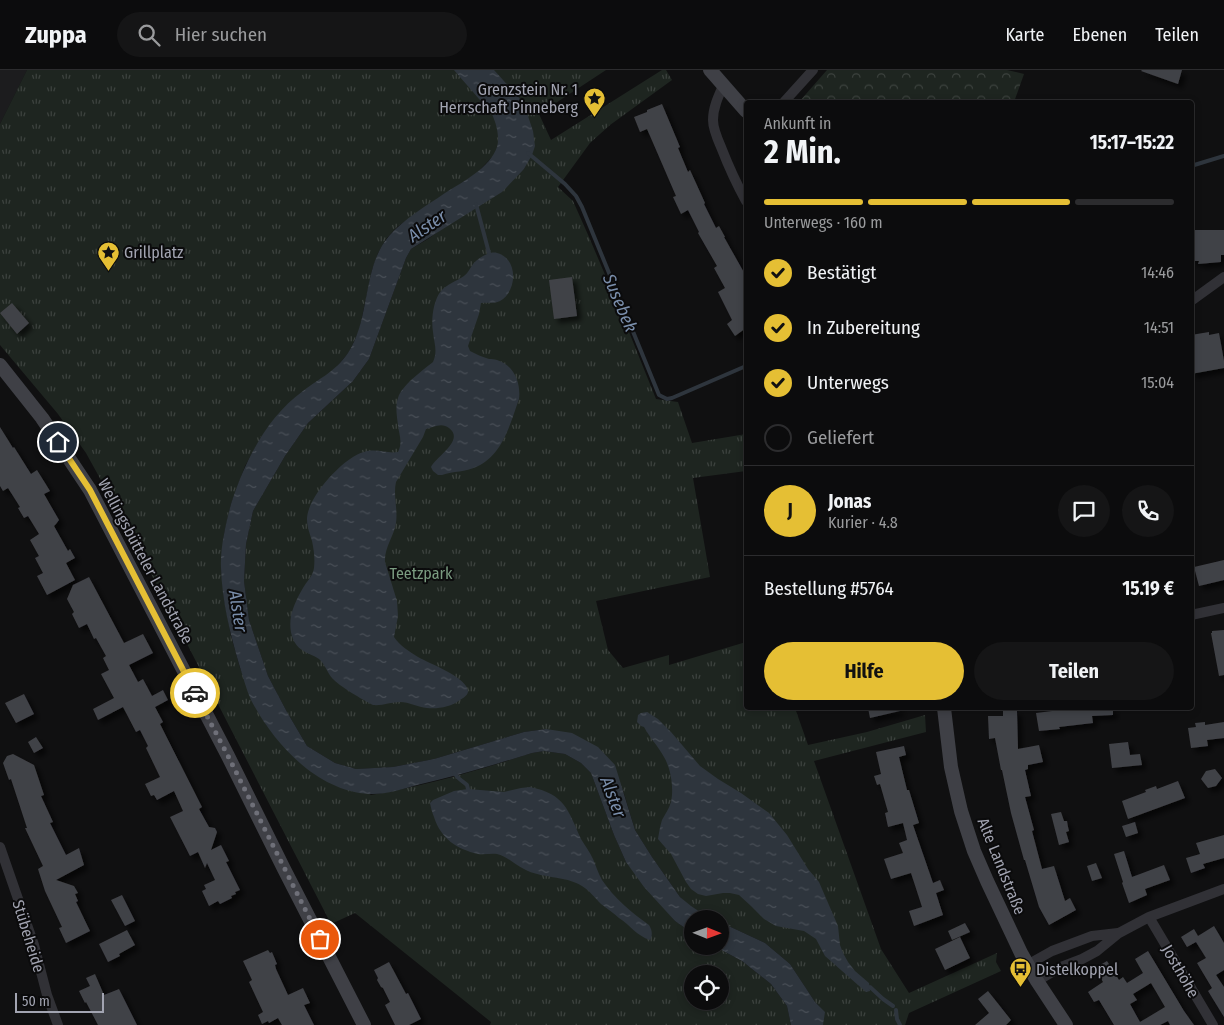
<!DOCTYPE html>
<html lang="de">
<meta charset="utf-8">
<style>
:root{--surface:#0c0c0d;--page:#151516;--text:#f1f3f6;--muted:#9a9b9d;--line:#2c2c2e;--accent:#e5bf34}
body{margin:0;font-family:"Fira Sans Condensed",sans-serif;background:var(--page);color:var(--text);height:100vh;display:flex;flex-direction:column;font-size:19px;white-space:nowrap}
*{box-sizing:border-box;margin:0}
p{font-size:16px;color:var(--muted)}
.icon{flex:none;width:28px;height:28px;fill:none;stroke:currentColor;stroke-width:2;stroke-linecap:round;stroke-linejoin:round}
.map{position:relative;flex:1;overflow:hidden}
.side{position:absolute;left:744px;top:30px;width:450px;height:610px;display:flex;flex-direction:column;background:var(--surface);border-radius:5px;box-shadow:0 2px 8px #0003,0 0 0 1px var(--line)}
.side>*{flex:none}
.needle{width:32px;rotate:91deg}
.controls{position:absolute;left:684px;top:840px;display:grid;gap:10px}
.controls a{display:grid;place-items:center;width:45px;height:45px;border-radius:50%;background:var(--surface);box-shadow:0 2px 8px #0003,0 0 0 1px var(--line);font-size:25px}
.scale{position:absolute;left:15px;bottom:12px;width:89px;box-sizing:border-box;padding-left:5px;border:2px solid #a2a4b1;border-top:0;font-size:14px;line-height:18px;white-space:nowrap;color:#a2a4b1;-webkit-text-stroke:4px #0b0b0c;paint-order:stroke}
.pin{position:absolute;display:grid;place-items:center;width:42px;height:42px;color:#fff;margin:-21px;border:2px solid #fff;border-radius:50%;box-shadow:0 1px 5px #0007}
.courier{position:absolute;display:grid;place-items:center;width:50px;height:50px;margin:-25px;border:4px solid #e5bf34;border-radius:50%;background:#fff;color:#222;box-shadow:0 1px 6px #0007}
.summary em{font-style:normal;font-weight:700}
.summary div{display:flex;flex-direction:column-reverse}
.summary{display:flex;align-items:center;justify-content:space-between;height:85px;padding:0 20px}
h1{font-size:32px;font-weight:700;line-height:38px}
.bar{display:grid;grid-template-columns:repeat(4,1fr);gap:8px 5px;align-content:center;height:60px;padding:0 20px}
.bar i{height:6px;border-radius:4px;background:var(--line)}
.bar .current{background:var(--accent)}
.bar p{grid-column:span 4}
.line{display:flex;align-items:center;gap:12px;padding:0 20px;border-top:1px solid var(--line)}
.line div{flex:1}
.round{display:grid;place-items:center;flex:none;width:52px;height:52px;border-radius:26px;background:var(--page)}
ol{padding:0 20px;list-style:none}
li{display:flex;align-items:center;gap:15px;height:55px}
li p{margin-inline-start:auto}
li .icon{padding:5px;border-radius:50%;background:var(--accent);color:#111;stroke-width:4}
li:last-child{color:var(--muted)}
li i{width:28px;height:28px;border:2px solid var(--line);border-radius:50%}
.primary-button{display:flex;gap:10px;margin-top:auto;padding:10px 20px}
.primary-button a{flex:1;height:58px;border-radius:30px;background:var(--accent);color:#111;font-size:20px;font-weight:700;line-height:58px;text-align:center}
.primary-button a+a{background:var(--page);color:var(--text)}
header{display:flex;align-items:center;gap:30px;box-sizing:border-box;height:70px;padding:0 25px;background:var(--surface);border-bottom:1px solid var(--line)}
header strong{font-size:24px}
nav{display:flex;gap:28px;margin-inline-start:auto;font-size:18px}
.search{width:350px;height:45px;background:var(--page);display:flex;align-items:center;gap:12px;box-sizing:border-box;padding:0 18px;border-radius:28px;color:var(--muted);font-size:19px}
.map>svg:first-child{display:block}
</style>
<header>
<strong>Zuppa</strong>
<div class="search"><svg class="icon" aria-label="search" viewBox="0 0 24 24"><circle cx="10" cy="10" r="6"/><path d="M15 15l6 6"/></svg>Hier suchen</div>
<nav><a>Karte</a><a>Ebenen</a><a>Teilen</a></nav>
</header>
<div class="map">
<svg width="1224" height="955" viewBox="0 0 1224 955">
<defs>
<pattern id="forest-crowns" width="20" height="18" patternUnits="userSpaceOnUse" patternTransform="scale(1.25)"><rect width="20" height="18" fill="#1e2520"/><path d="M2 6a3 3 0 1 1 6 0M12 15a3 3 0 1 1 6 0" fill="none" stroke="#3c423e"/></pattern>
<pattern id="park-tufts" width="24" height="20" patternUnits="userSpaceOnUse" patternTransform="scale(1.25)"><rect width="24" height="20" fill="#1e2520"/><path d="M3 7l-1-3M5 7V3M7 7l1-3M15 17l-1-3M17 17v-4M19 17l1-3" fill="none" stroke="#3c423e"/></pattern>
<pattern id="water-ripples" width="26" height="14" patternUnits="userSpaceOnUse" patternTransform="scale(1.25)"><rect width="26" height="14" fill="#2e353d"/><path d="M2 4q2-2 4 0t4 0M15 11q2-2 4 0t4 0" fill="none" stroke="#494f57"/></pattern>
<filter id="shadow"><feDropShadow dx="4.5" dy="4.5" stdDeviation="2.5" flood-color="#0009"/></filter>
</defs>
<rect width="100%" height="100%" fill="#101011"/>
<path fill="#1c1c1e" d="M0,0H27L0,54Z"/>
<path fill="url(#forest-crowns)" d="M827,0H1007L1024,4L1014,32H799Z"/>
<path fill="url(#park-tufts)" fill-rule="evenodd" d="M27,0H606L539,44L551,70L662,0H666L672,10L610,55L590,73L558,117L573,131L589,167L623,247L656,329L678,332L692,373L746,364V401L693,408L710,507L596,531L608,580L623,598L669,585V595L746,572V638H795L808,675L867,662L925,645L926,662L814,691L881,879L909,923L997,883L996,892L1001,901L909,943L905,955H823L824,942L815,932L790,894L765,873L720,852V849H713L703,844L691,837L680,827L652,787L635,760L623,720L546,659L524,662L434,689L393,697L356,699L335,693L307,676L287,642L268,606L249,550L244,511L246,474L253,441L285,386L308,353L353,311L369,289L406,188L411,179L428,169L524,99L531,85L492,87L477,103L434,131L397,157L386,169L378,183L372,200L359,261L349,282L335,299L321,309L261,367L245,396L231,434L224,464L221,495L224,529L231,566L240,598L267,656L371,725C426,716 479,700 532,683L544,681L565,684L581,693L591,703L614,765L626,792L675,851L692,863V876H714L742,891L771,914L787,936L791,955H490L491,952L355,843L331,854L129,461L86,383L58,344L0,275V54ZM692,904H720V931H692Z"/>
<path fill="url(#water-ripples)" d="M454,0H494L520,29L527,43L533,61L535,76L532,85L524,99L502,122L411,179L406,188L369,289L353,311L308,353L285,386L253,441L246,474L244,511L249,550L268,606L287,642L307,676L335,693L356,699L393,697L434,689L524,662L546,659L572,663L598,677L615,695L635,760L652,787L680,827L691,836L703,844L713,849H692V863L675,851L644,817L626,792L614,765L591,703L581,693L565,684L544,681L532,683C494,695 456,706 417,715C403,719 384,725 369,724C317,721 274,674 251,630C246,619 243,606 239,594C230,563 222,531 221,498C220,478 226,453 231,434C245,391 266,348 303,321C321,307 334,303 348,283C371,248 362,197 389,166C404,149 426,136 445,123C462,112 490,98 497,77C500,67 496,50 490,41C487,36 483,33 479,29C471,19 462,10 454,0Z
M489,183C491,183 494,182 497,183C518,188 518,221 500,231C493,234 488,232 481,233L479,244L468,276L470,281C476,284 482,287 489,289C492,289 494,289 497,290C514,295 521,313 519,329C510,354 503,385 476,397C466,402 453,401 442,405H438L433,401L431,397C437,386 465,370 449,358C442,352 433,357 426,359L423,367L396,412C393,425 398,439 396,453C394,466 384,478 385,492L397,531L398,546L394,567C400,576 410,582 418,587C428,593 469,608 468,622C467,626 463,628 460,630C451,637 438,639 427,638C418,637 409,632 400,632C391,632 382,636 373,635C363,630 339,616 332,608C327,602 325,594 319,589C314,585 307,584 302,580C291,573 289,558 291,546C293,537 298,526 303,518C307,511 313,506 314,498C315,489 314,480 312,471C310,464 307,457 307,449C307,427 344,387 364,382C376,378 387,384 398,382C403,372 399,365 398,355C397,347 395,336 398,328C402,315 422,301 433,292C438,281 434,273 433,262C431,250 433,231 441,221C447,214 457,211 464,206C468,203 470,198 473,194C477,189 483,186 489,183Z
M647,642L658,649L671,662L700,696L718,709L741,723L769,743L787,765L808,799L819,812L838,856L840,875L843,883L848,892L855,901L869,913L870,921L866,922L825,886L816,869L804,861L776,856L764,849L751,836L739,825L730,823H723L706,826L698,824L691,819L686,812L671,784L658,769C659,763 660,756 662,750C665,744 669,739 671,732C674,718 671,699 664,687C658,676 650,668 644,657L641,656L637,652L638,645L641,643Z
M530,717C565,724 568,740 581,769C585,776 590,782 593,789C596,796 598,803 602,810C614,828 632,843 649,855C652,860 653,865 650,870C637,866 630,855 619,848C614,843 607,839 601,834C595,828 590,821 582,816C564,805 542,809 524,799C515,795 507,786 497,784C491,783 484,785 478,784C457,779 441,769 434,747C432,742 431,738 430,733L433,730L454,721L468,719L504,722L521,718Z
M720,852L765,873L790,894L815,932L825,942L823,955H791L787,936L771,914L742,891L714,876H720Z"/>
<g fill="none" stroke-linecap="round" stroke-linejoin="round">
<path stroke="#2e353d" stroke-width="4" d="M528,83L565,114L576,126L582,137L659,325L667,329L672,328L746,296
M1191,96L1224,86
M476,134L489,183
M454,702C457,709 462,710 467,715L468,719
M870,917L883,929L893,936
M896,940L897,949L900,955"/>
</g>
<path fill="#414247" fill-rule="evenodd" filter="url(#shadow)" d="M1142,0H1182L1178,14L1141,1Z
M662,34L680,77L678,78L688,102L690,100L705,133L704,134L716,158L719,156L725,167H724L746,206V212L743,214L746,222V258L735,266L727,254L732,250L718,222L725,218L714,198L717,196L698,163L699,162L688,140L681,144L673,127L676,126L647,59L640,62L634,47L647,42V40Z
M1193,160H1224V185H1221V192L1198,194L1199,191H1191V164H1193Z
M572,207L577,246L554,249L549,210Z
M12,233L29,253L17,264L0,243Z
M1209,262V265L1219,263L1224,291V298L1191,304V292H1194L1191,276V265Z
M0,357L13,378L14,377L31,404L37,400L50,421L44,424L59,450L56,454L54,456L68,481L70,479L75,488L66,493L75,510L47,525L37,506L43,503L35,488L39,486L30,470L39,464L28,446L24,448L18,438L20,437L8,418L3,421L0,416Z
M1224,490V510L1199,516L1194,497Z
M89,507L124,573L143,564L153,583L129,595L138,612L143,609L152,626L163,620L168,630L155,637L163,652L160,654L202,737L199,739L209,757L215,758L217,762L211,780L221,775L229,791L226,792L240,820L235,822L236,824L231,826L232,828L220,834L218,831L209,836L202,821L206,819L204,815L215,810L207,793L205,798L198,782L190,786L170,747L183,741L174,721L157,730L154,725L151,726L145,714L160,707L146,678L148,676L140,660L136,662L123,637L98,650L93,639L114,628L101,604L109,600L103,588L106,586L96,568L94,569L87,554L79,558L72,544L74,542L67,529L73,515Z
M1224,560V605L1219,606L1211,563H1212V561Z
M24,624L34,644L16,653L5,633Z
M868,638H900V641L870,648Z
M1067,638H1113V645L1092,646L1093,653L1059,657L1060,659L1039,661L1036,643L1068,639Z
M1003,641H1017L1018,679L1039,675L1043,692L1028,695V699L1025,700L1031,726L1025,727L1034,760L1032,761L1042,799L1054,796L1065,831L1070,828L1076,840L1049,855L1039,837L1025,790H1024L1011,743L1002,700H1001L995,668L989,669L988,646H1003Z
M1205,652V655L1224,652V668L1207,670L1208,676L1191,678L1188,658L1196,657L1195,653Z
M36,667L43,678L34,683L28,672Z
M1128,672L1130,685L1140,684L1142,695L1112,698L1109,674Z
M904,676L906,685L899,687L907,720H909L919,753L913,755L933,813L940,810L944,820L936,823L943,845L914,856L909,841L922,837L911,803L891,809L884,789L903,783L899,773L907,770L903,753L888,757L885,743L888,742L880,714L877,715L874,706L881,704L876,682Z
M13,684L34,695L44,725L41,726L53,752L50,753L66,785L79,778L84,795L56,810L74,816L78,823L75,824L78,831L76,832L90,861L66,873L59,858L62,857L45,821L38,799L43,796L25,758H27L11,709L9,710L3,693L7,686Z
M1215,699L1222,708L1216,716L1208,718L1201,709L1206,701Z
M1178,711L1185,728L1128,749L1122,731L1146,722L1145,720L1156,716L1157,719Z
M1061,742L1064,751H1067L1068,757L1069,761L1066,762L1069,772L1059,775L1051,744Z
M1135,752L1138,763L1126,767L1122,756Z
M1224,765V788L1203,794L1205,798L1191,803L1186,788L1200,784L1196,773Z
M1124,781L1132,807L1164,795L1170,810L1145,819L1147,825L1129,833L1122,813L1123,812L1114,784Z
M1096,793L1102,808L1092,811L1087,796Z
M122,825L135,851L125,856L111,830Z
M965,853L970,862L952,870L948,861Z
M1214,856L1224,873V900L1216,905L1224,917V947L1208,921L1212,918L1197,893L1206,888L1196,872L1187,877L1181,867L1194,859L1198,866Z
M127,860L135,875L119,884L120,886L108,892L99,874Z
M960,867L970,888L945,900L935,879Z
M268,880L270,883L272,882L277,894L275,895L276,899L288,925L303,918L310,933L304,935L314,955H282L278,948L269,953L268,951L262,954L258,945L263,942L249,912L252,910L243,891Z
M1148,881L1184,941L1194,955H1170L1168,951L1160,955H1114L1099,930L1094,932L1088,922L1103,912L1095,898L1107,891L1119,910L1123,907L1127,913L1143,903L1135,889ZM1151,913L1165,937L1140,952L1130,934L1137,930L1133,924Z
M389,892L406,924L408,923L421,949L409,955H395L385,935L390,932L383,918L381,917L377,910L378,908L374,900Z
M95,904L104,925L119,919L137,955H98L86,932L85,933L79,921L90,916L86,908Z
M988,921L1011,950L1006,955H975L989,943L978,929Z"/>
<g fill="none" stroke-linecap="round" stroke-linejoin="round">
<path stroke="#313136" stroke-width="10" d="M723,16C718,27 713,38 713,50C713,59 717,68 721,77C728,95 736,113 746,131
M784,32L813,0
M1191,231L1224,207
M1191,545L1224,538
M0,777L34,875L47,925L58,955
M1149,847L1213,955
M1027,895L1052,881L1092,866L1118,863
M1037,911L1061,897L1082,889L1097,881L1119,863L1149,847L1224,819"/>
<path stroke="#3f4046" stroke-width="14" d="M710,0L746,41
M0,295L42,348L90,420L228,686L284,799L364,955
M944,638L951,697L961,741L974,781L987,811L1021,883L1037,911L1066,955"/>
</g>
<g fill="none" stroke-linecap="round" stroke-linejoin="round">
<path stroke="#6f7079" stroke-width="5" stroke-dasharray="0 9" d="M195,623L228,686L320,869"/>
<path stroke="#e5bf34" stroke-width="6" d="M58,372L90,420L195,623"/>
</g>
<defs>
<symbol id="sight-pin" viewBox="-11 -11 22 30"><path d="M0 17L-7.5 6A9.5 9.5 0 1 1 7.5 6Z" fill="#e5bf34" stroke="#0b0b0c"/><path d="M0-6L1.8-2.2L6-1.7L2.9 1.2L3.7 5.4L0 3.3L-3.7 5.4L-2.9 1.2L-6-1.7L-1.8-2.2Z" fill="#111"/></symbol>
<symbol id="bus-pin" viewBox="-11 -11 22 30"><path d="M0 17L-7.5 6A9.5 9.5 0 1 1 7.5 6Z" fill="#e5bf34" stroke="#0b0b0c"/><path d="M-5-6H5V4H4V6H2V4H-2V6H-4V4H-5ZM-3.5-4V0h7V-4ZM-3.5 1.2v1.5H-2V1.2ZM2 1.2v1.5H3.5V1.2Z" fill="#111"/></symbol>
</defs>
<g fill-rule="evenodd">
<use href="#sight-pin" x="582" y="16" width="25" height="34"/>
<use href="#sight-pin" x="96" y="170" width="25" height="34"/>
<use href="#bus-pin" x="1008" y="886" width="25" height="34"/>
</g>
<g text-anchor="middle" stroke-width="4" stroke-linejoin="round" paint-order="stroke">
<g font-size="16" fill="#a2a4b1" stroke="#0b0b0c" text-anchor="start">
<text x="578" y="25" text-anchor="end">Grenzstein Nr. 1<tspan x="578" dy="18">Herrschaft Pinneberg</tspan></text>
<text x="124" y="188">Grillplatz</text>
<text x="1036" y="905">Distelkoppel</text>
</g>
<g font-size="16" fill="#a2a4b1" stroke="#0b0b0c">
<text transform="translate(146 491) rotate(62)" y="6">Wellingsbütteler Landstraße</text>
<text transform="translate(1002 796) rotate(68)" y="6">Alte Landstraße</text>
<text transform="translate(29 866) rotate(73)" y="6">Stübeheide</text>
<text transform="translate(1181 901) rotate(60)" y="6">Josthöhe</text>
</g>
<g font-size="16" fill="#7a9b80" stroke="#0b0b0c">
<text x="421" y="509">Teetzpark</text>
</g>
<g font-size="18" font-style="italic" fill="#7a8eab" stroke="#0b0b0c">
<text transform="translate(427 156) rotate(-34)" y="6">Alster</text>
<text transform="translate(620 233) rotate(67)" y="6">Susebek</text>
<text transform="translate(238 541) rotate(81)" y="6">Alster</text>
<text transform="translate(613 727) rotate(69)" y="6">Alster</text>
</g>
</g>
</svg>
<div class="controls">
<a><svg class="needle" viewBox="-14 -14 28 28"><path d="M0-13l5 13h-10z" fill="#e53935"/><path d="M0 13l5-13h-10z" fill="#9a9b9d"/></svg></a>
<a><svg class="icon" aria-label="locate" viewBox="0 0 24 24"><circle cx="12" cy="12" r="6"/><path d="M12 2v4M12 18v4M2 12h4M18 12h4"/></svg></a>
</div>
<div class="scale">50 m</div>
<div class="pin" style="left:320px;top:869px;background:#ea580c"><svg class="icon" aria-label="bag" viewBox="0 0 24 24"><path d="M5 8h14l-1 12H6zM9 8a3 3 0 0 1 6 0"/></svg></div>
<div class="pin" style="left:58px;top:372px;background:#1f2937"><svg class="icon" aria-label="home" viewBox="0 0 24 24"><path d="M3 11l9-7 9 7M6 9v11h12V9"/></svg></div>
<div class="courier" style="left:195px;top:623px"><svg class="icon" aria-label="car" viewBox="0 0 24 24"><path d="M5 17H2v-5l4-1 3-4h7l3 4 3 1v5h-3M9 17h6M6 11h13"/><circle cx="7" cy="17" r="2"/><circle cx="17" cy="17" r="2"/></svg></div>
<section class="side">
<div class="summary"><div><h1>2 Min.</h1><p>Ankunft in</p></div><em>15:17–15:22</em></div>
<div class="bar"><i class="current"></i><i class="current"></i><i class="current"></i><i></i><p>Unterwegs · 160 m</p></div>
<ol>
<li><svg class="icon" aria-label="check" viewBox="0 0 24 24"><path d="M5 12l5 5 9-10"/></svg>Bestätigt<p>14:46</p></li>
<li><svg class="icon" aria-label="check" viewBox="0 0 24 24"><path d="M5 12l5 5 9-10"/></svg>In Zubereitung<p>14:51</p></li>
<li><svg class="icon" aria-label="check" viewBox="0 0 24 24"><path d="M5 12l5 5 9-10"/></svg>Unterwegs<p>15:04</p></li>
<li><i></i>Geliefert</li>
</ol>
<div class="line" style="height:90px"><b class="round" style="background:var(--accent);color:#111">J</b><div><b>Jonas</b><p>Kurier · 4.8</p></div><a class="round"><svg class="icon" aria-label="chat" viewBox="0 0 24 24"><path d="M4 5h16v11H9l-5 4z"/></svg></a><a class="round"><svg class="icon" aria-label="phone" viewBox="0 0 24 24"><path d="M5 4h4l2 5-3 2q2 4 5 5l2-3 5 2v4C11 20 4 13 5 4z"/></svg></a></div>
<div class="line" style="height:65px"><div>Bestellung #5764</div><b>15.19 €</b></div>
<div class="primary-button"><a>Hilfe</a><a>Teilen</a></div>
</section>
</div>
